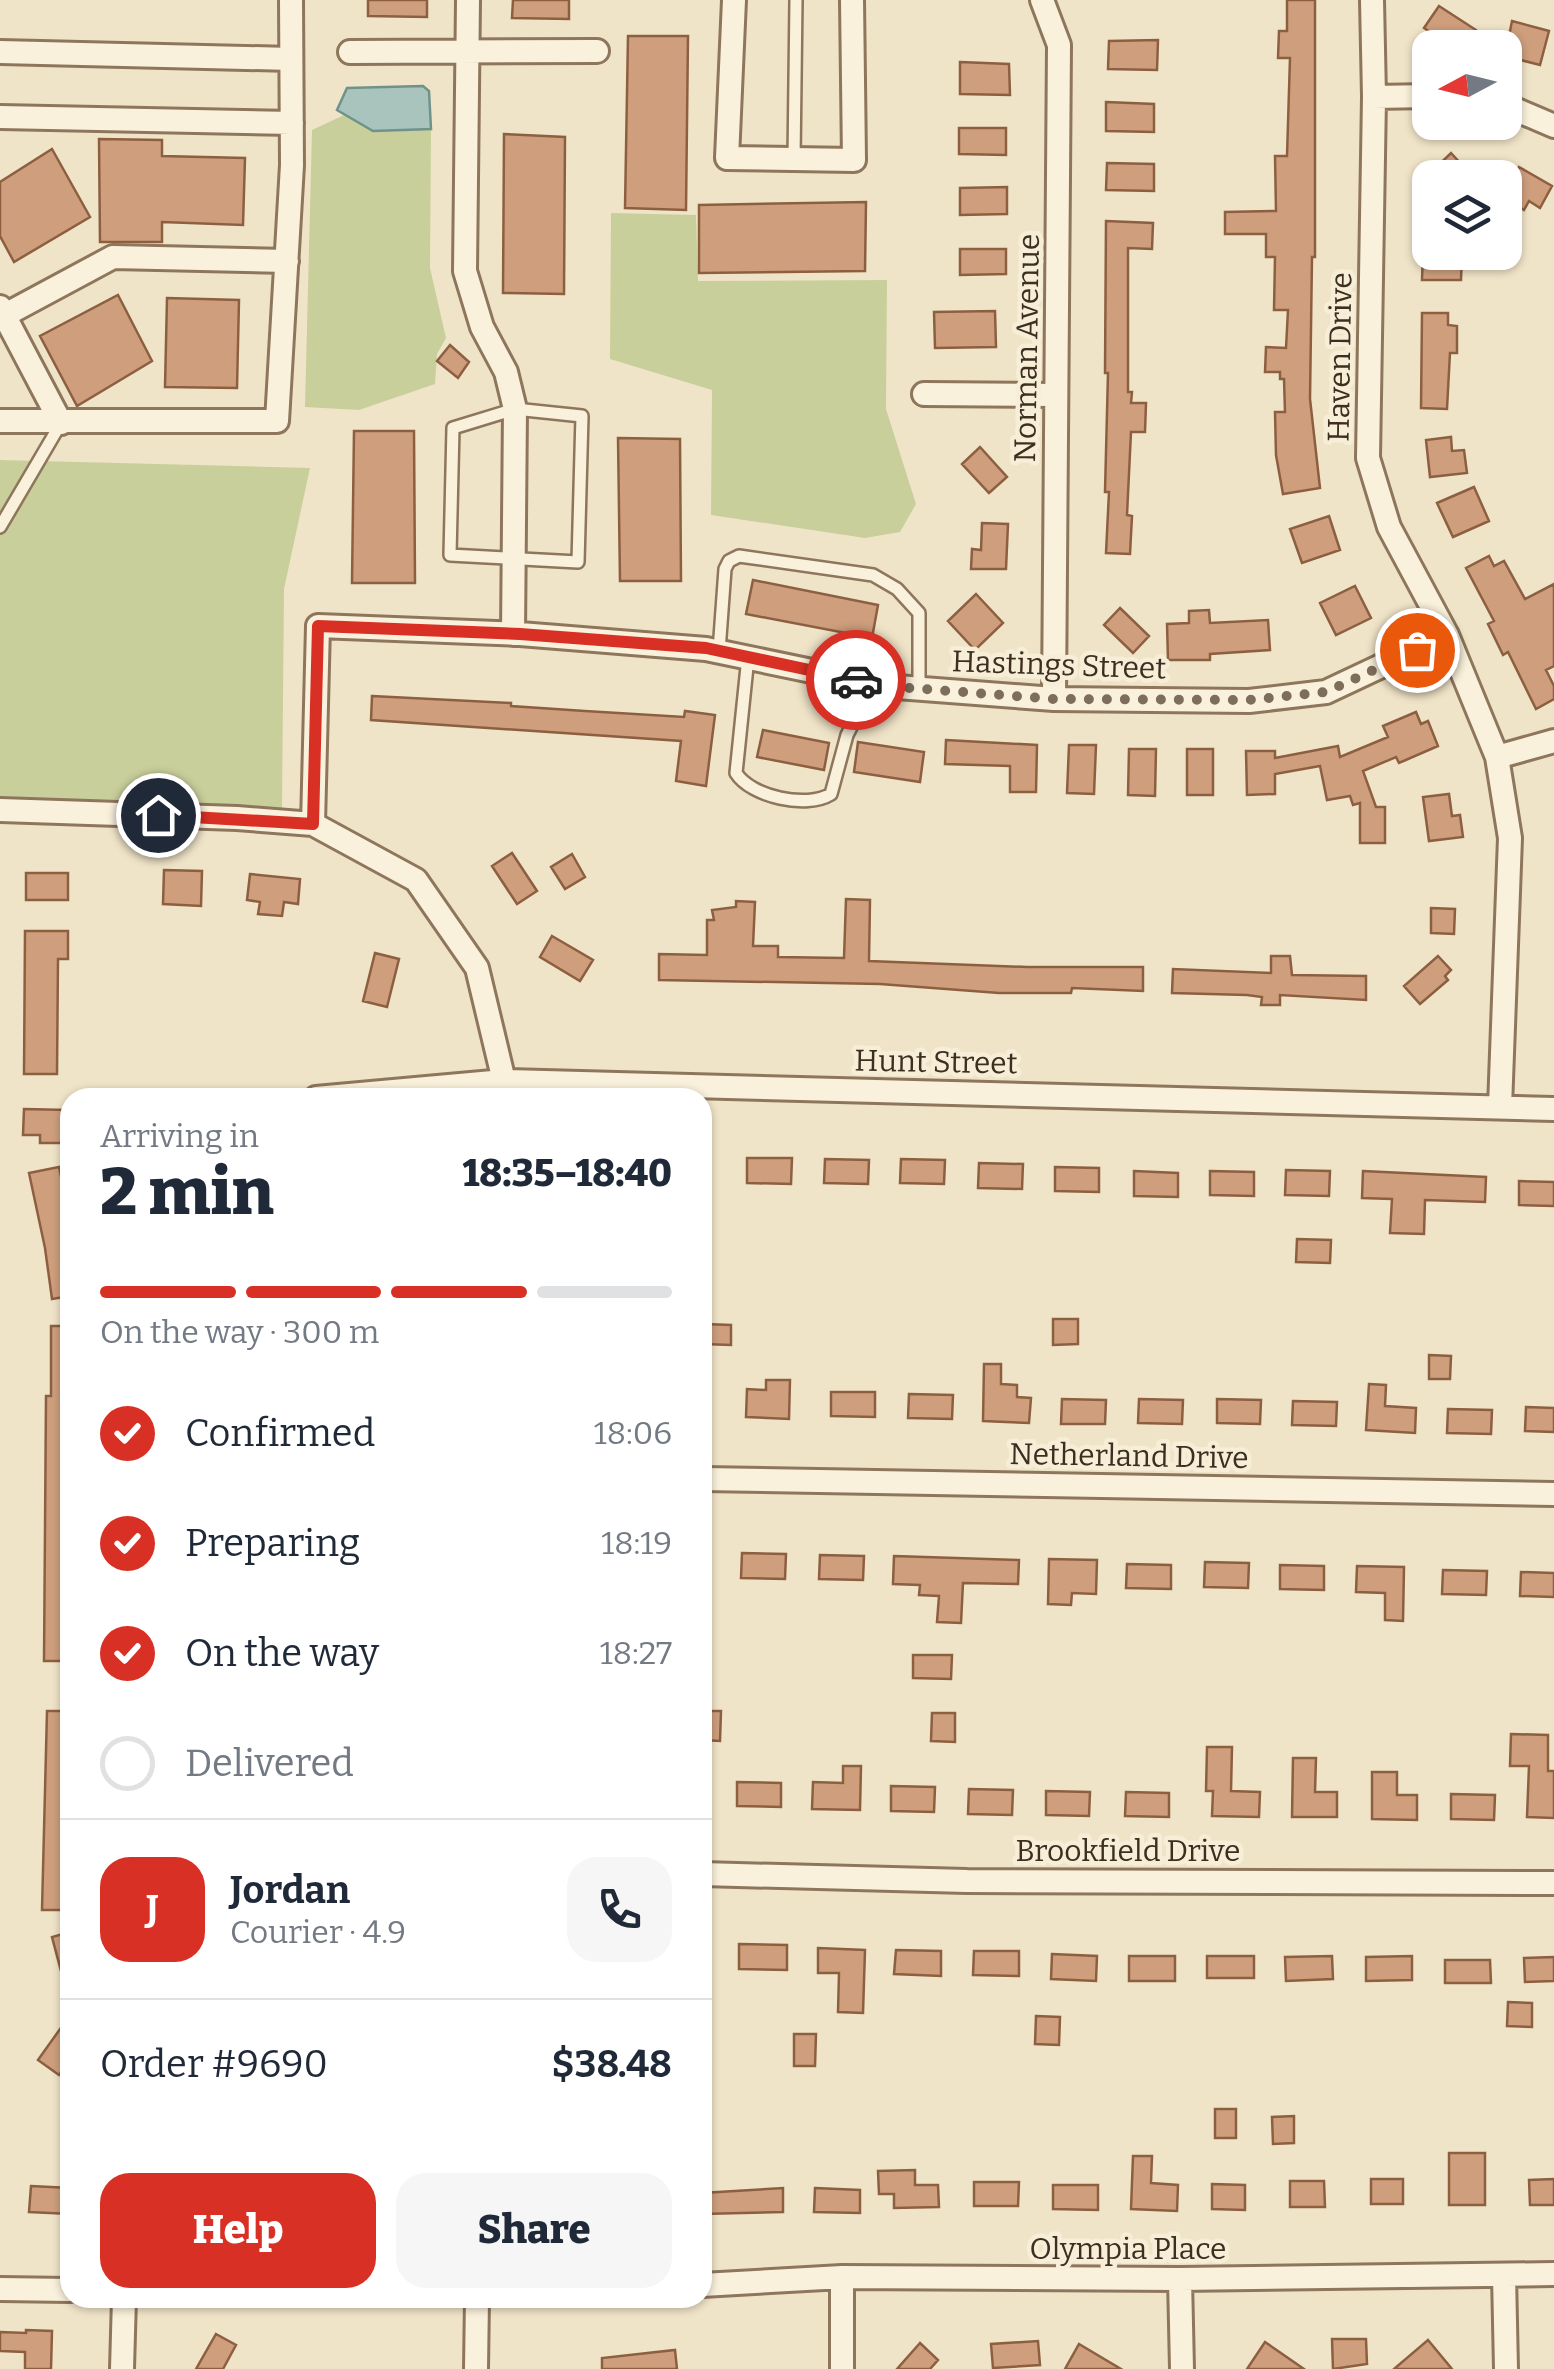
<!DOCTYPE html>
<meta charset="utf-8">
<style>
:root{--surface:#fff;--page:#f6f6f7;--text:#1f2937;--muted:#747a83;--line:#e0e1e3;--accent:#d93025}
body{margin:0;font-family:Bitter,serif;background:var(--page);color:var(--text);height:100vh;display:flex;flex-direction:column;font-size:38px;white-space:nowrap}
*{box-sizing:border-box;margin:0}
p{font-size:32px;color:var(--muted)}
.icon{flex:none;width:55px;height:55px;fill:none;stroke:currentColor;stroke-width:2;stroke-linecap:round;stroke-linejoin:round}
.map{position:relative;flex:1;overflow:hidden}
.drawer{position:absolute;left:60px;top:1088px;width:652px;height:1220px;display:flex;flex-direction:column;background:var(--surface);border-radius:30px;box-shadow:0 2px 8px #0004}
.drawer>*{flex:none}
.needle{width:65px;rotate:263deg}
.fabs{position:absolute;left:1412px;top:30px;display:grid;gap:20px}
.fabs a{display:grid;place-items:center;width:110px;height:110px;border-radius:20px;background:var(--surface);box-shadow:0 2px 8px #0004;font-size:50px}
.pin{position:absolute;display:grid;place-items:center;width:85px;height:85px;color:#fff;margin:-42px;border:5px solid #fff;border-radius:50%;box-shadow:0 2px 10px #0007}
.courier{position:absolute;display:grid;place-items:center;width:100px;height:100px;margin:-50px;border:8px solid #d93025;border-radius:50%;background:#fff;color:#222;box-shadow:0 2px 12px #0007}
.summary em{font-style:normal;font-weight:800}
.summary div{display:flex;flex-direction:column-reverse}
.summary{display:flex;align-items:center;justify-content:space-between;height:170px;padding:0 40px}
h1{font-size:65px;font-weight:800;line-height:75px}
.bar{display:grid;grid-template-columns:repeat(4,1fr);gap:15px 10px;align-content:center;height:120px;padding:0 40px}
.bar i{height:12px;border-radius:8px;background:var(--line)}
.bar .active{background:var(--accent)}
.bar p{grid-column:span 4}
.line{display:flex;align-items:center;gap:25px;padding:0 40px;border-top:2px solid var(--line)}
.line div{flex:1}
.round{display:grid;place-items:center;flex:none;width:105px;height:105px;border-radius:30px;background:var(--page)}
ol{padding:0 40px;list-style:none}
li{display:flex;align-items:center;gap:30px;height:110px}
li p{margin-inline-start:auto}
li .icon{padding:10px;border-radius:50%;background:var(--accent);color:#fff;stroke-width:4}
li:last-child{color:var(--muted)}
li i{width:55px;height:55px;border:5px solid var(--line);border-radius:50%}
.primary-button{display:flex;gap:20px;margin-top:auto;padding:20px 40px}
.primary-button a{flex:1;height:115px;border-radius:30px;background:var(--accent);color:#fff;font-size:40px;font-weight:800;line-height:115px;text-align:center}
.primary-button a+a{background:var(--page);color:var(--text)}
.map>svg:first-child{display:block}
</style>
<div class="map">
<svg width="1554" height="2369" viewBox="0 0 1554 2369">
<rect width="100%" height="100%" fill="#f0e4c8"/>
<path fill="#c9cf9b" d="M344,115L373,131L431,129L430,268L446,338L437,354L435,384L359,410L305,407L312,130Z
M611,213L696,215L698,281L887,280L886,409L916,504L900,532L865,538L711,515L712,390L610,359Z
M0,460L310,468L284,589L282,809L0,799Z"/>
<path fill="#a9c4bc" stroke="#6f938a" stroke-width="2.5" d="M423,86L429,91L431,129L373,131L337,110L347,88Z"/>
<path fill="#cf9f7d" stroke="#8d5f41" stroke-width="2.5" d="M368,0H427V17L368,16Z
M513,0H569V19L512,18Z
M1287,0H1315V257H1312L1310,399L1320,488L1283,494L1276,455L1275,412H1285L1284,379H1280V372H1265L1266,347L1286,348L1288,310H1274L1275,257H1266V234H1225V212L1276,211L1275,156H1287L1290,58H1278L1279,31H1287Z
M1439,6L1476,30L1464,48H1454L1424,28Z
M1512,21L1549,31L1540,65L1505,56Z
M628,36H688L686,210L625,208Z
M1158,40L1157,70L1108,69L1109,41Z
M960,62L1009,64L1010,95L960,94Z
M1106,102L1154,104V132L1106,131Z
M959,128H1006V155L959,154Z
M504,134L565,137L564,294L503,293Z
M99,139L162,140V156L245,158L243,225L162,222V242H100Z
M52,149L90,217L14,262L0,236V182Z
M1451,153L1474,178H1425Z
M1107,163L1154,164V191L1106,190Z
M1519,167L1552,186L1540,208L1529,201L1524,210L1505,198V190Z
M1007,187V214L960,215V188Z
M866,202L865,271L699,273V205Z
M1106,221L1153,223L1152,249L1128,248V392H1132L1131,403H1146L1145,432H1131L1127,515L1132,516L1130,554L1106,553L1109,492H1105L1108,373H1105Z
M960,249H1006V274L960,275Z
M1423,252H1462L1461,280H1422Z
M118,295L152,361L77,406L40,336Z
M167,298L239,300L237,388L165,387Z
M995,311L996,347L935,348L934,312Z
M1422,313H1448V325L1457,326V353H1450L1447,409L1421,408Z
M450,345L469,362L458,378L437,361Z
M354,431H414L415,583H352Z
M1451,437L1452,451L1464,450L1467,473L1430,477L1426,440Z
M618,438L680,439L681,581H620Z
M980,447L1007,477L989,493L962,464Z
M1474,487L1489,521L1453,537L1437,503Z
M1329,516L1340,550L1302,563L1290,529Z
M982,523L1008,524L1006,569H971L972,549L981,550Z
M1489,556L1494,566L1504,561L1525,599L1554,584V666L1546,670L1554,686V699L1536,709L1508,652L1503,655L1488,624L1494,621L1466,568Z
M753,580L878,605L872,638L746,614Z
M1355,586L1371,618L1336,635L1320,603Z
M976,594L1003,623L975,650L948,621Z
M1120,608L1149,636L1133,653L1104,625Z
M1209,610L1210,623L1268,620L1270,650L1210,654V660H1168L1167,624L1189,623V611Z
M372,696L511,703V706L585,711L684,717L685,711L715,715L706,786L676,781L681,741L371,720Z
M1416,712L1421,724L1428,721L1438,746L1399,763L1396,757L1363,771L1376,807H1385V843H1360V803L1353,805L1350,796L1327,800L1320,766L1275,774V794L1247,795L1246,751H1275V758L1338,746L1340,757L1388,737L1383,726Z
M763,730L829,743L824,770L757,757Z
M946,740L1037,745L1036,792H1010V766L945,764Z
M858,742L924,752L920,782L854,772Z
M1069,745H1096L1094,794L1067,793Z
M1129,749H1156L1155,796L1128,795Z
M1187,749H1213V795H1187Z
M1449,794L1452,816L1460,815L1463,837L1429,841L1423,797Z
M512,853L537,891L517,904L492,866Z
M572,854L585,877L565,889L551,867Z
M164,870L202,871L201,906L163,904Z
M26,873H68V900H26Z
M250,874L300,879L298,904L284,902L282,916L258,914L260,902L247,900Z
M846,899L870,900L869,961L1027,967H1143V991L1072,988L1071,993H999L880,984L659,980V954L707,955V920H714L712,910L736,907V901L755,902L753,946H778V957L844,958Z
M1431,908L1455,909L1454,934L1431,933Z
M25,931H68V959H58L57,1074H24Z
M552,936L593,960L580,981L540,957Z
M375,953L399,959L387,1007L363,1001Z
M1271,956H1290L1292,975L1366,976V1000L1280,995V1005H1261L1262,997L1247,995L1172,993L1173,969L1271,973Z
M1438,956L1451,970L1445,976L1448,980L1420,1004L1404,986Z
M24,1109L68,1110V1143H40V1135H23Z
M747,1158H792L791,1184L747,1183Z
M825,1159L869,1160L868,1184L824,1183Z
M901,1159L945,1160L944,1184L900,1183Z
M979,1163L1023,1164L1022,1189L978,1188Z
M59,1167L70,1219V1296L52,1299L45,1248L29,1173Z
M1055,1167L1099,1168V1192L1055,1191Z
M1286,1170L1330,1171L1329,1196L1285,1195Z
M1134,1171L1178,1173V1197L1134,1196Z
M1210,1171L1254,1172V1196L1210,1195Z
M1363,1171L1486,1177L1485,1202L1425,1200L1424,1234L1390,1233L1392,1199L1362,1198Z
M1519,1181L1554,1182V1206L1519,1205Z
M1297,1239L1331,1240L1330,1263L1296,1262Z
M1053,1319H1078V1344L1053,1345Z
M704,1324L731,1325V1345L703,1344Z
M51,1326H70V1661H44L46,1396H51Z
M1429,1355L1451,1356L1450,1379H1429Z
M984,1364H1001V1384L1017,1385V1397L1031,1398L1029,1423L983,1421Z
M766,1380H790L789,1419L746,1417L747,1389L766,1390Z
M1369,1384L1386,1385L1385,1406L1416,1408L1415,1433L1366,1430Z
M831,1392H875V1417L831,1416Z
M909,1394L953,1395L952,1419L908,1418Z
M1062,1399L1106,1400L1105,1424H1061Z
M1139,1399L1183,1400L1182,1424L1138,1423Z
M1217,1399L1261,1400L1260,1424L1217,1423Z
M1293,1401L1337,1402L1336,1426L1292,1425Z
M1526,1407L1554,1408V1432L1525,1431Z
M1448,1409L1492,1410L1491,1434L1447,1433Z
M742,1553L786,1554L785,1579L741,1578Z
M820,1555L864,1556L863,1580L819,1579Z
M894,1556L1019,1560L1018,1584L963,1583L961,1623L937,1622L939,1596L919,1595L920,1585L893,1584Z
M1049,1559L1097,1560L1096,1594L1072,1593L1071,1605L1048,1604Z
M1205,1562L1249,1563L1248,1588L1204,1587Z
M1127,1564L1171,1565V1589L1126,1588Z
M1280,1565L1324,1566V1590L1280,1589Z
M1357,1566L1404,1567L1403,1621L1385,1620V1593L1356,1592Z
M1443,1570L1487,1571L1486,1595L1442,1594Z
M1521,1572L1554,1573V1597L1520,1596Z
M913,1655H952L951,1679L913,1678Z
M47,1711H70V1910H42Z
M702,1711H721L720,1741L702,1740Z
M932,1713H955V1742L931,1741Z
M1511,1734L1548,1735V1771H1554V1818L1527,1817L1529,1766H1510Z
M1207,1747H1232L1231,1791L1260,1792L1259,1817L1212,1816L1213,1791H1206Z
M1293,1758H1316L1315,1792H1337V1817H1292Z
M843,1766H861L860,1810L812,1809L813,1782L843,1783Z
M1372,1772H1397V1795H1417V1820L1372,1819Z
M737,1782L781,1783V1807L737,1806Z
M891,1786L935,1787L934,1812L891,1811Z
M969,1789L1013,1790L1012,1815L968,1814Z
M1046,1791L1090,1792L1089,1816L1046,1815Z
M1126,1792L1169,1793V1817L1125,1816Z
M1451,1794L1495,1795L1494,1820L1451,1819Z
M70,1932V1985L65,1986L52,1937Z
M739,1944L787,1945V1970L739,1969Z
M818,1948L865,1950L863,2013L838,2012L839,1973H818Z
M896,1950L941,1951V1976L894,1974Z
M974,1951H1019V1976L973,1975Z
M1052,1954L1097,1956L1096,1981L1051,1979Z
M1129,1956H1175V1981H1129Z
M1207,1956H1254V1978H1207Z
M1332,1956L1333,1979L1286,1981L1285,1957Z
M1412,1956V1980L1366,1981V1957Z
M1554,1957V1981L1525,1982L1524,1958Z
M1445,1960H1490L1491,1983H1445Z
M1508,2002L1532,2003V2027L1507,2026Z
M70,2015V2060L59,2075L38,2060Z
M1036,2016L1060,2017L1059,2045L1035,2044Z
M794,2034H816L815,2066H794Z
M1215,2109H1236V2138H1215Z
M1294,2116V2143L1273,2144L1272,2117Z
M1449,2153H1485V2205H1449Z
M1133,2156H1152L1151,2183L1178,2185L1177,2211L1131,2209Z
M915,2170V2185H938L939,2207L894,2208V2194H879L878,2171Z
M1371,2179H1403V2204H1371Z
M1554,2179V2205H1530L1529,2180Z
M1290,2181H1324L1325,2207H1290Z
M974,2182H1019L1018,2206H974Z
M1212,2184L1245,2185V2210L1212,2209Z
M1053,2185H1098V2210L1053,2209Z
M31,2186L70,2188V2214L29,2212Z
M783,2188V2212L702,2214V2193Z
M815,2188L860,2190V2213L814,2212Z
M26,2330L52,2331L51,2369H25V2352L0,2351V2332L26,2333Z
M216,2334L236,2345L223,2369H196Z
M1332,2339H1366L1367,2364L1333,2369Z
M1428,2340L1452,2369H1394Z
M1038,2341L1040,2365L993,2368L991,2344Z
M1265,2342L1304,2369H1247Z
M920,2343L938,2360L930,2369H897Z
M1079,2344L1121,2369H1065Z
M675,2350L677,2369H602V2358Z"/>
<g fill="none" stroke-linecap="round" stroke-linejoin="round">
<defs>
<path id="lane" d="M794,159L796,0
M515,409L582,416L578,562L450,555L453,428Z
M0,527L61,423
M719,651L725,569L729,561L739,556L873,575L897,589L919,613V689
M748,657L736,773C751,797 807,809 831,794L847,735L873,684"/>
<path id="street" d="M468,0L465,271L482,327L506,372L515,409L513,634
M734,0L727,158L854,160L852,0
M1042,0L1059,45L1054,699
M1372,0L1374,97L1368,458L1389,527L1447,635L1497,757L1510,838L1500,1107
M0,52L291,59
M350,52L597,51
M1374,97L1430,96
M1505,105L1554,126
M0,117L292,123
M0,307L61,423
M5,315L113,257L287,261
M924,394L1056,395
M0,421H277L292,165L291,0
M1497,757L1554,741
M0,810L237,818L313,824L416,880L477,968L504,1081V1098
M313,824L318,626L520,634L706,649L884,686L1054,699L1249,701L1326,692L1447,635
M316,1098L504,1081L1554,1109
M702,1479L1554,1494
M702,1874L967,1881L1554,1883
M1504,2275L1506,2369
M842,2277V2369
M1180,2279L1182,2369
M702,2285L842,2277L1180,2279L1554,2274
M0,2289L70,2290
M122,2369L124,2298
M476,2369L477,2298"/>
</defs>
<use href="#lane" stroke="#8d765c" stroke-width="16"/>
<use href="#street" stroke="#8d765c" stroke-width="28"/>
<use href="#lane" stroke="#faf1dc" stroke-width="11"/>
<use href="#street" stroke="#faf1dc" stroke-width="22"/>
</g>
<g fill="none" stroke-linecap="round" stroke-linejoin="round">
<path stroke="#7c6e5b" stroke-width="10" stroke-dasharray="0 18" d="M856,680L884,686L1054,699L1249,700L1326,692L1417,650"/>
<path stroke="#d93025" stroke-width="12" d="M158,815L313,824L318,626L520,634L706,648L856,680"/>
</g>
<g text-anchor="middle" stroke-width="9" stroke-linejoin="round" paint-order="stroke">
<g font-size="30" fill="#3d2e20" stroke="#f7eed8">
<text transform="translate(1027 348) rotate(-89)" y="10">Norman Avenue</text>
<text transform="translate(1340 357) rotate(-89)" y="10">Haven Drive</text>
<text transform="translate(1059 665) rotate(2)" y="10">Hastings Street</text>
<text transform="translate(936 1062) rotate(1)" y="10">Hunt Street</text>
<text transform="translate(1129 1456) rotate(1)" y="10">Netherland Drive</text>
<text x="1128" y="1861">Brookfield Drive</text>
<text x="1128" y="2259">Olympia Place</text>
</g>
</g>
</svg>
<div class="fabs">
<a><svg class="needle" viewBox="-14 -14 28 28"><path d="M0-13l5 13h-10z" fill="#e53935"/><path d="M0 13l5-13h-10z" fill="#747a83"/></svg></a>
<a><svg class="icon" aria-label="layers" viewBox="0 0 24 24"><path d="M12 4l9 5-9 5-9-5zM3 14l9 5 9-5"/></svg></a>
</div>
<div class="pin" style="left:1417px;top:650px;background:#ea580c"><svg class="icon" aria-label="bag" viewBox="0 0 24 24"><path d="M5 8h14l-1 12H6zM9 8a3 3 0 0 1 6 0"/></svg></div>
<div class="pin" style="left:158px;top:815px;background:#1f2937"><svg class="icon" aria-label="home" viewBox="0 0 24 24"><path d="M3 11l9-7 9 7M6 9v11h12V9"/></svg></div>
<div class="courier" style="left:856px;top:680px"><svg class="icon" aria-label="car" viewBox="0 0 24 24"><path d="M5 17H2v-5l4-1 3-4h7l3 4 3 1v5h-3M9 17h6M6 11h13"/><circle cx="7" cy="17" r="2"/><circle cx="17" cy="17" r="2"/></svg></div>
<section class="drawer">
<div class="summary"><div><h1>2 min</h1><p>Arriving in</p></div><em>18:35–18:40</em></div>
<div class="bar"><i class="active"></i><i class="active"></i><i class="active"></i><i></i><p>On the way · 300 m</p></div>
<ol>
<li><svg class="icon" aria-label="check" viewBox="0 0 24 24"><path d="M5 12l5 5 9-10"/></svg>Confirmed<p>18:06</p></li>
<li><svg class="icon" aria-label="check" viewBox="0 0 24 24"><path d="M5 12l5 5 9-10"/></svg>Preparing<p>18:19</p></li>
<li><svg class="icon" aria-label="check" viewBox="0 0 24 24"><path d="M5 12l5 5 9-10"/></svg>On the way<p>18:27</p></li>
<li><i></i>Delivered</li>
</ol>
<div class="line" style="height:180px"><b class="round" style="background:var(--accent);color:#fff">J</b><div><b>Jordan</b><p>Courier · 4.9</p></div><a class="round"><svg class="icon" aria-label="phone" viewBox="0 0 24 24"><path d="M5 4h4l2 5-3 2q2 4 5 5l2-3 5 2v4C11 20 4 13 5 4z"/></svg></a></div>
<div class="line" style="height:130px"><div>Order #9690</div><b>$38.48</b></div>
<div class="primary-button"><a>Help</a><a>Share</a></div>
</section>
</div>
